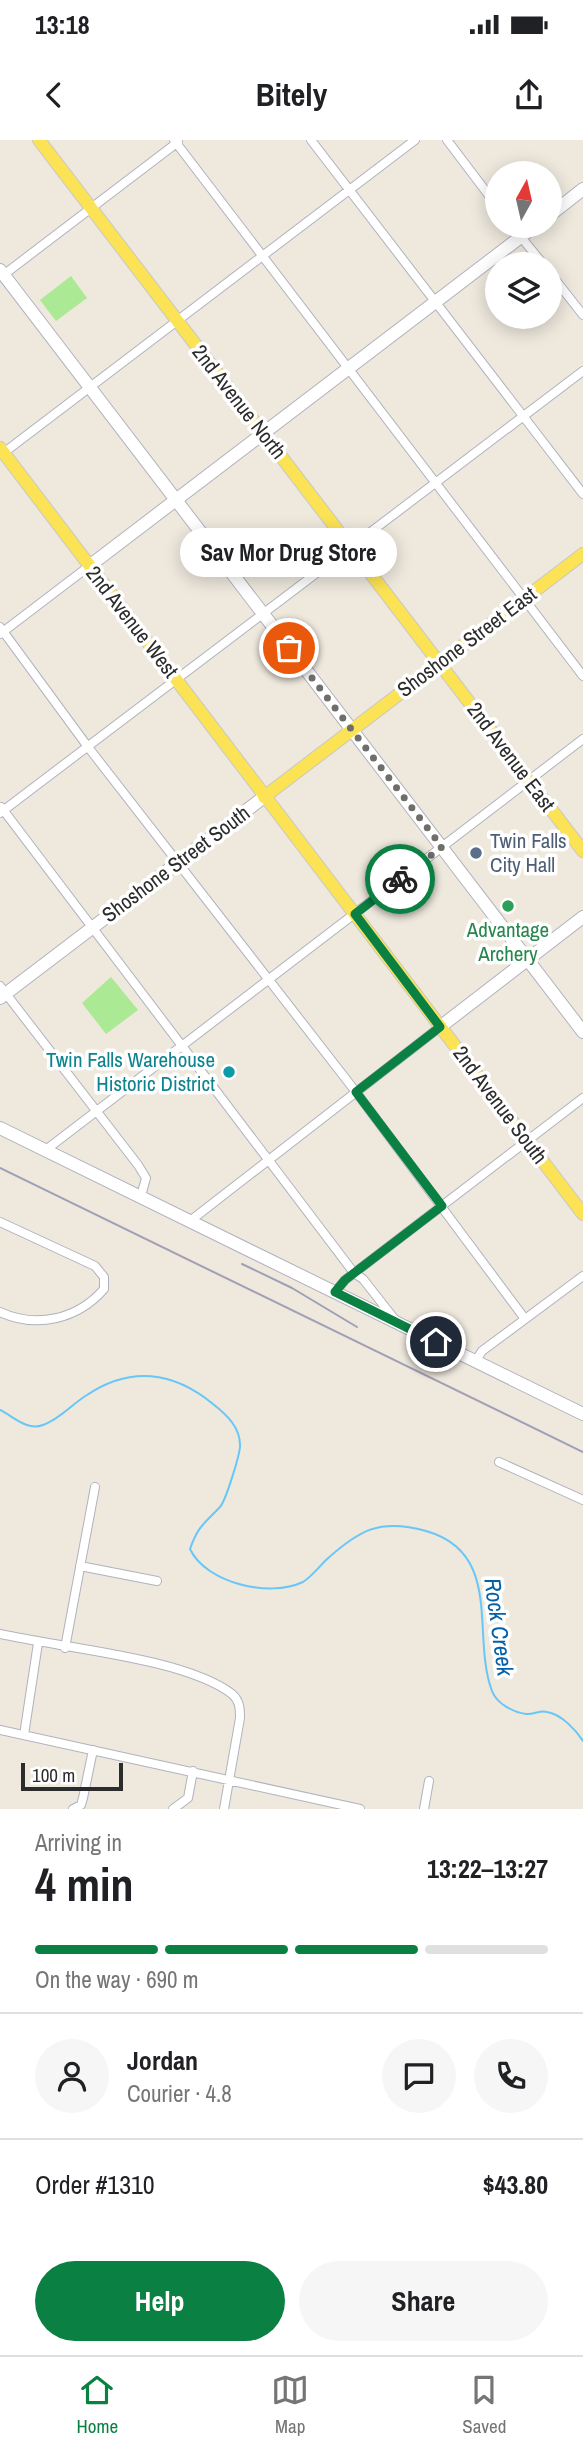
<!DOCTYPE html>
<meta charset="utf-8">
<style>
:root{--surface:#fff;--page:#f6f6f6;--text:#202124;--muted:#757577;--line:#e0e0e0;--accent:#0b8043}
body{margin:0;font-family:"Archivo Narrow",sans-serif;background:var(--page);color:var(--text);height:100vh;display:flex;flex-direction:column;font-size:26px;white-space:nowrap}
*{box-sizing:border-box;margin:0}
p{font-size:23px;color:var(--muted)}
.icon{flex:none;width:38px;height:38px;fill:none;stroke:currentColor;stroke-width:2;stroke-linecap:round;stroke-linejoin:round}
.map{position:relative;height:1669px;overflow:hidden}
.sheet{display:flex;flex-direction:column;background:var(--surface);flex:1}
.sheet>*{flex:none}
.needle{width:46px;rotate:8deg}
.tools{position:absolute;left:485px;top:21px;display:grid;gap:14px}
.tools a{display:grid;place-items:center;width:77px;height:77px;border-radius:50%;background:var(--surface);box-shadow:0 4px 18px #0003;font-size:35px}
.scale{position:absolute;left:21px;bottom:18px;width:102px;box-sizing:border-box;padding-left:7px;border:4px solid #2c2c2c;border-top:0;font-size:19px;line-height:24px;white-space:nowrap;color:#2c2c2c;-webkit-text-stroke:5px #fff;paint-order:stroke}
.pin{position:absolute;display:grid;place-items:center;width:60px;height:60px;color:#fff;margin:-30px;border:4px solid #fff;border-radius:50%;box-shadow:0 2px 7px #0007}
.courier{position:absolute;display:grid;place-items:center;width:70px;height:70px;margin:-35px;border:5px solid #0b8043;border-radius:50%;background:#fff;color:#222;box-shadow:0 2px 9px #0007}
.bubble{position:absolute;height:49px;border-radius:24px;background:var(--surface);box-shadow:0 4px 18px #0003;font-size:23px;font-weight:800;line-height:49px;text-align:center}
.head em{font-style:normal;font-weight:800}
.head div{display:flex;flex-direction:column-reverse}
.head{display:flex;align-items:center;justify-content:space-between;height:119px;padding:0 35px}
h1{font-size:46px;font-weight:800;line-height:52px}
.bar{display:grid;grid-template-columns:repeat(4,1fr);gap:10px 7px;align-content:center;height:84px;padding:0 35px}
.bar i{height:9px;border-radius:5px;background:var(--line)}
.bar .active{background:var(--accent)}
.bar p{grid-column:span 4}
.line{display:flex;align-items:center;gap:18px;padding:0 35px;border-top:2px solid var(--line)}
.line div{flex:1}
.round{display:grid;place-items:center;flex:none;width:74px;height:74px;border-radius:37px;background:var(--page)}
.cta{display:flex;gap:14px;margin-top:auto;padding:14px 35px}
.cta a{flex:1;height:80px;border-radius:42px;background:var(--accent);color:#fff;font-size:28px;font-weight:800;line-height:80px;text-align:center}
.cta a+a{background:var(--page);color:var(--text)}
.status{display:flex;justify-content:space-between;align-items:center;height:49px;padding:0 35px;background:var(--surface);direction:ltr}
.status svg{height:19px;fill:currentColor}
header{display:flex;justify-content:space-between;align-items:center;height:91px;padding:0 35px;background:var(--surface);font-size:32px;font-weight:800}
.menu{display:flex;justify-content:space-around;align-items:center;height:98px;border-top:2px solid var(--line);background:var(--surface);font-size:19px;color:var(--muted)}
.menu a{display:grid;justify-items:center;gap:4px}
.menu .active{color:var(--accent)}
.map>svg:first-child{display:block}
</style>
<div class="status"><b>13:18</b><svg viewBox="0 0 49 12"><path d="M0 12V9h3v3zM5 12V6h3v6zM10 12V3h3v9zM15 12V0h3v12zM26 1h20v11H26zM47 4h2v5h-2z"/></svg></div>
<header><svg class="icon" aria-label="back" viewBox="0 0 24 24"><path d="M15 5l-7 7 7 7"/></svg>Bitely<svg class="icon" aria-label="share" viewBox="0 0 24 24"><path d="M12 15V3M7 8l5-5 5 5M5 13v7h14v-7"/></svg></header>
<div class="map">
<svg width="583" height="1669" viewBox="0 0 583 1669">
<rect width="100%" height="100%" fill="#eee8dd"/>
<path fill="#abe995" d="M71,136L87,158L56,181L40,160Z
M111,837L138,870L106,894L82,863Z"/>
<g fill="none" stroke-linecap="round" stroke-linejoin="round">
<path stroke="#68c6f8" stroke-width="2" d="M0,1270C14,1277 27,1291 43,1285C60,1279 72,1264 87,1255C130,1226 173,1231 213,1264C227,1275 241,1288 240,1307C239,1317 226,1360 220,1367C204,1384 198,1386 190,1409C206,1443 269,1458 303,1442C311,1437 319,1427 326,1420C359,1390 380,1378 426,1391C504,1413 471,1496 492,1551C497,1564 513,1572 526,1574C533,1575 540,1570 547,1572C561,1574 576,1590 583,1601"/>
<defs>
<path id="street" d="M174,0L583,536
M311,0L583,354
M447,0L497,66
M512,86L543,124
M550,133L583,175
M2,136L178,2
M2,314L415,0
M0,487L88,607L356,952L525,1179
M0,494L88,427
M1,667L354,1133L363,1139L396,1181
M0,673L583,231
M0,846L138,1025L146,1038L141,1056
M47,1009L583,599
M190,1081L440,887
M0,1082L95,1126L104,1137V1149C78,1179 37,1189 0,1172
M335,1152L345,1140L583,958
M475,1222L482,1211L583,1136
M499,1322L583,1360
M80,1426L157,1441
M0,1494C62,1508 185,1518 232,1554C240,1561 240,1569 240,1578L224,1669
M65,1508L95,1347
M0,1590L360,1669
M24,1595L38,1503
M73,1669L81,1665L83,1658L93,1610
M173,1669L188,1658L193,1631
M424,1669L429,1641"/>
<path id="secondary" d="M550,75L583,49
M0,130L583,892
M88,427L535,86
M0,858L264,657
M440,887L583,777
M0,988L583,1274"/>
<path id="primary" d="M39,0L583,711
M0,308L583,1074
M264,657L583,414"/>
</defs>
<use href="#street" stroke="#b1b2c0" stroke-width="10"/>
<use href="#secondary" stroke="#b1b2c0" stroke-width="14"/>
<use href="#primary" stroke="#c8c8c8" stroke-width="14"/>
<use href="#street" stroke="#fff" stroke-width="8"/>
<use href="#secondary" stroke="#fff" stroke-width="12"/>
<use href="#primary" stroke="#fce355" stroke-width="12"/>
<path stroke="#9fa0b7" stroke-width="2" d="M0,1028L583,1312
M242,1124L292,1148L357,1187"/>
</g>
<g fill="none" stroke-linecap="round" stroke-linejoin="round">
<path stroke="#706e6a" stroke-width="7" stroke-dasharray="0 12.6" d="M289,508L442,707L400,739"/>
<path stroke="#0b8043" stroke-width="9" d="M400,739L355,774L440,887L356,952L442,1066L345,1140L335,1152L436,1202"/>
</g>
<circle fill="#5c6f8a" stroke="#fff" stroke-width="2.5" cx="476" cy="713" r="7"/>
<circle fill="#2e9e5b" stroke="#fff" stroke-width="2.5" cx="508" cy="766" r="7"/>
<circle fill="#0f9aa8" stroke="#fff" stroke-width="2.5" cx="229" cy="932" r="7"/>
<g text-anchor="middle" stroke-width="7" stroke-linejoin="round" paint-order="stroke">
<g font-size="21" fill="#2c2c2c" stroke="#fff">
<text transform="translate(239 262) rotate(52)" y="7">2nd Avenue North</text>
<text transform="translate(132 482) rotate(52)" y="7">2nd Avenue West</text>
<text transform="translate(467 502) rotate(-37)" y="7">Shoshone Street East</text>
<text transform="translate(511 617) rotate(53)" y="7">2nd Avenue East</text>
<text transform="translate(176 724) rotate(-37)" y="7">Shoshone Street South</text>
<text transform="translate(500 965) rotate(53)" y="7">2nd Avenue South</text>
</g>
<g font-size="21" fill="#4e5e75" stroke="#fff" text-anchor="start">
<text x="490" y="708">Twin Falls<tspan x="490" dy="24">City Hall</tspan></text>
</g>
<g font-size="21" fill="#27864d" stroke="#fff">
<text x="508" y="797">Advantage<tspan x="508" dy="24">Archery</tspan></text>
</g>
<g font-size="21" fill="#0d838f" stroke="#fff" text-anchor="end">
<text x="215" y="927">Twin Falls Warehouse<tspan x="215" dy="24">Historic District</tspan></text>
</g>
<g font-size="23" font-style="italic" fill="#0361a9" stroke="#fff">
<text transform="translate(499 1487) rotate(82)" y="8">Rock Creek</text>
</g>
</g>
</svg>
<div class="tools">
<a><svg class="needle" viewBox="-14 -14 28 28"><path d="M0-13l5 13h-10z" fill="#e53935"/><path d="M0 13l5-13h-10z" fill="#757577"/></svg></a>
<a><svg class="icon" aria-label="layers" viewBox="0 0 24 24"><path d="M12 4l9 5-9 5-9-5zM3 14l9 5 9-5"/></svg></a>
</div>
<div class="scale">100 m</div>
<div class="pin" style="left:289px;top:508px;background:#ea580c"><svg class="icon" aria-label="bag" viewBox="0 0 24 24"><path d="M5 8h14l-1 12H6zM9 8a3 3 0 0 1 6 0"/></svg></div>
<div class="pin" style="left:436px;top:1202px;background:#1f2937"><svg class="icon" aria-label="home" viewBox="0 0 24 24"><path d="M3 11l9-7 9 7M6 9v11h12V9"/></svg></div>
<div class="courier" style="left:400px;top:739px"><svg class="icon" aria-label="bike" viewBox="0 0 24 24"><circle cx="6" cy="16" r="4"/><circle cx="18" cy="16" r="4"/><path d="M6 16l4-8h5l3 8M10 8l3 8H6M13 5h3"/></svg></div>
<div class="bubble" style="left:180px;top:388px;width:217px">Sav Mor Drug Store</div>
</div>
<section class="sheet">
<div class="head"><div><h1>4 min</h1><p>Arriving in</p></div><em>13:22–13:27</em></div>
<div class="bar"><i class="active"></i><i class="active"></i><i class="active"></i><i></i><p>On the way · 690 m</p></div>
<div class="line" style="height:126px"><a class="round"><svg class="icon" aria-label="person" viewBox="0 0 24 24"><circle cx="12" cy="8" r="4"/><path d="M4 21q1-7 8-7t8 7"/></svg></a><div><b>Jordan</b><p>Courier · 4.8</p></div><a class="round"><svg class="icon" aria-label="chat" viewBox="0 0 24 24"><path d="M4 5h16v11H9l-5 4z"/></svg></a><a class="round"><svg class="icon" aria-label="phone" viewBox="0 0 24 24"><path d="M5 4h4l2 5-3 2q2 4 5 5l2-3 5 2v4C11 20 4 13 5 4z"/></svg></a></div>
<div class="line" style="height:91px"><div>Order #1310</div><b>$43.80</b></div>
<div class="cta"><a>Help</a><a>Share</a></div>
</section>
<nav class="menu">
<a class="active"><svg class="icon" aria-label="home" viewBox="0 0 24 24"><path d="M3 11l9-7 9 7M6 9v11h12V9"/></svg>Home</a>
<a><svg class="icon" aria-label="map" viewBox="0 0 24 24"><path d="M3 6l6-2 6 2 6-2v14l-6 2-6-2-6 2zM9 4v14M15 6v14"/></svg>Map</a>
<a><svg class="icon" aria-label="saved" viewBox="0 0 24 24"><path d="M7 4h10v16l-5-4-5 4z"/></svg>Saved</a>
</nav>
